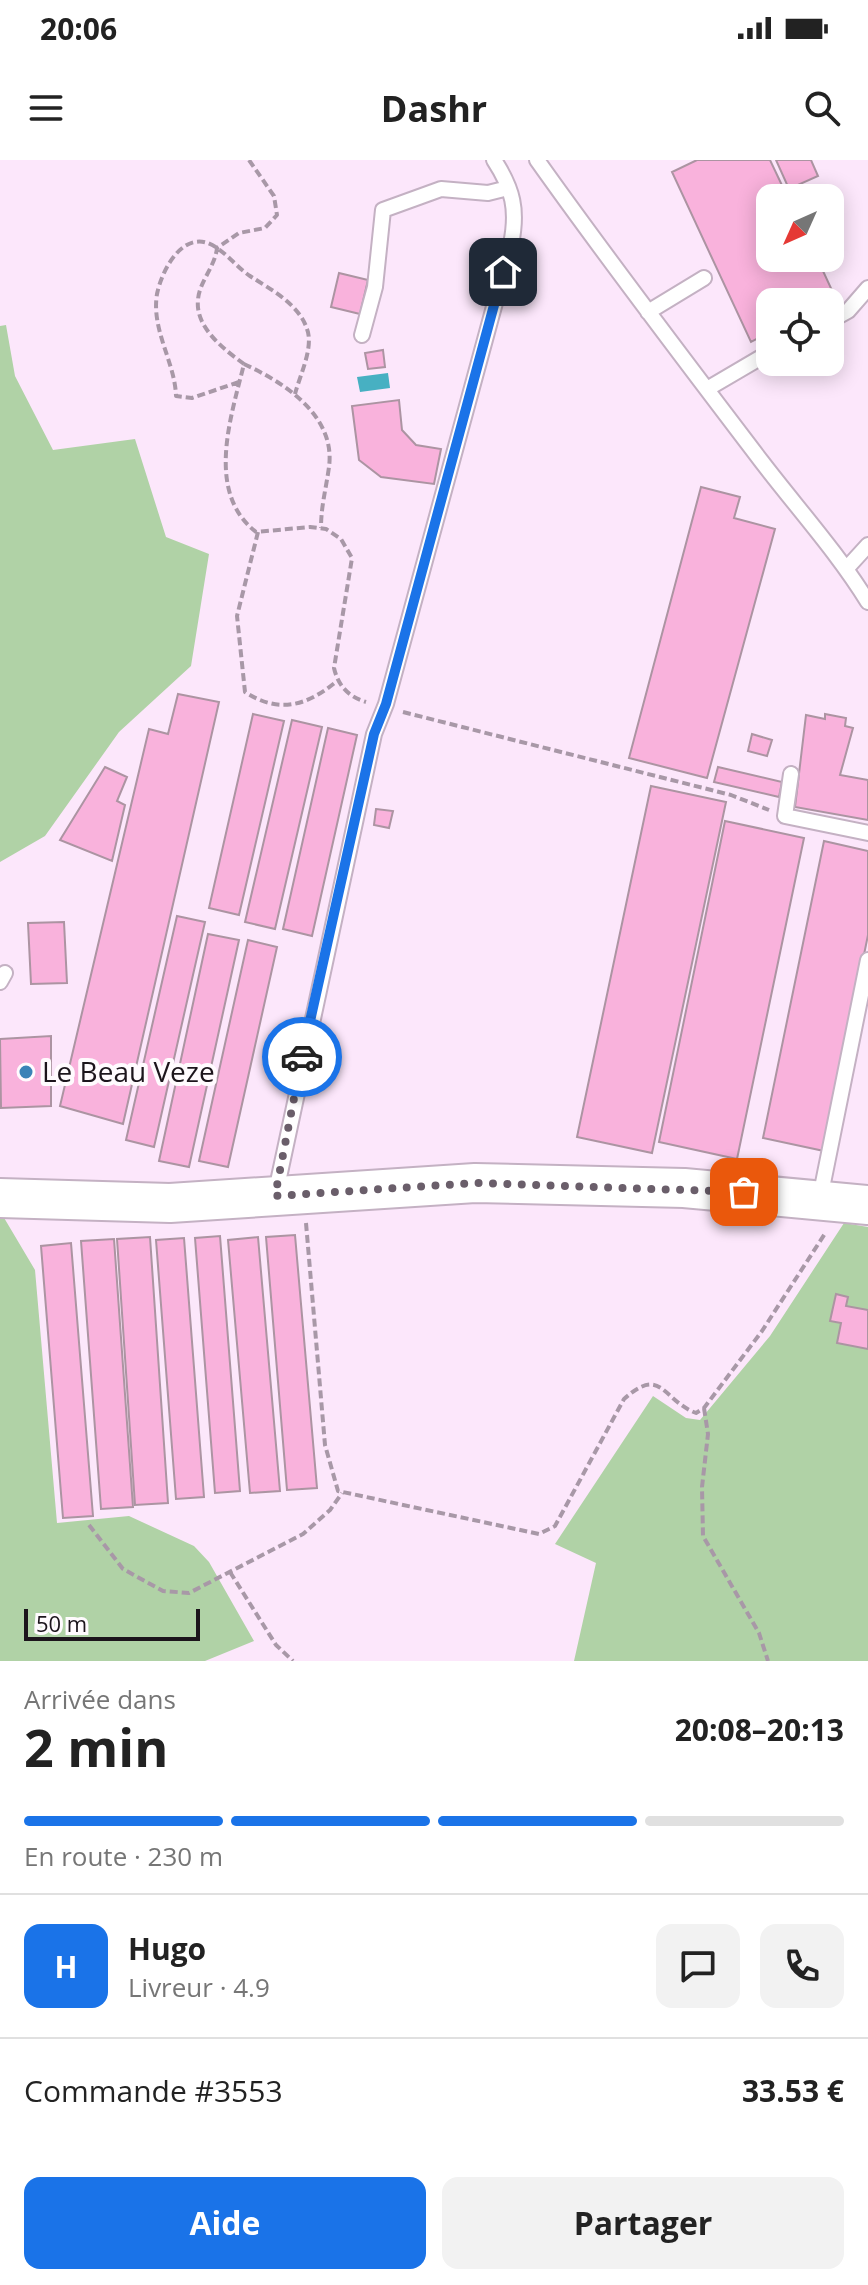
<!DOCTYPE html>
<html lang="fr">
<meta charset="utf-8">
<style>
:root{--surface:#fff;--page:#f2f2f2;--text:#222;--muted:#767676;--line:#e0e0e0;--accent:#1a73e8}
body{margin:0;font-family:"Open Sans",sans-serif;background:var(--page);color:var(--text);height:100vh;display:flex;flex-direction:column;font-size:30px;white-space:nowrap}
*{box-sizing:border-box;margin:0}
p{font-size:26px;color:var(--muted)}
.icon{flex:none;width:44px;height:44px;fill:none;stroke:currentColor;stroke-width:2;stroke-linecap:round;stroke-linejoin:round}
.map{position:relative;height:1501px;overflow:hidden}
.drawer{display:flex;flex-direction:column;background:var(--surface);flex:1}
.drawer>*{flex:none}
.needle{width:52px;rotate:225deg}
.controls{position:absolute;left:756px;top:24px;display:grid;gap:16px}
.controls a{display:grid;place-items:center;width:88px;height:88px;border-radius:16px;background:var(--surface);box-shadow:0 4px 20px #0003;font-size:40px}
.scale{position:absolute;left:24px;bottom:20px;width:176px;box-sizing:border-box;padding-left:8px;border:4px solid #1c151c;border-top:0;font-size:22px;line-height:28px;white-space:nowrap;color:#1c151c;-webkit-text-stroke:6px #fffbfe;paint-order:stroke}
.pin{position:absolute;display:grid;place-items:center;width:68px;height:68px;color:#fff;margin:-34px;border-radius:16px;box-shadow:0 4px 12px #0006}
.courier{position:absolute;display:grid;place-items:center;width:80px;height:80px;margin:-40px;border:6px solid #1a73e8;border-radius:50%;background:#fff;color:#222;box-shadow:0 2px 10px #0007}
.head em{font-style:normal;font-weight:700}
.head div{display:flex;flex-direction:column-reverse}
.head{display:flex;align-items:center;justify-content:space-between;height:136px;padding:0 24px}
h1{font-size:52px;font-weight:700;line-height:60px}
.bar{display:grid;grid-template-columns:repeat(4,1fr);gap:12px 8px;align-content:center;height:96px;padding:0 24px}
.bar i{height:10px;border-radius:6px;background:var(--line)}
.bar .selected{background:var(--accent)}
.bar p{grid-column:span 4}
.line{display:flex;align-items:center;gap:20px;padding:0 24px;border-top:2px solid var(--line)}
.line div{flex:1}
.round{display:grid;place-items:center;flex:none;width:84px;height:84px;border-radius:16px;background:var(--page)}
.cta{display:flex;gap:16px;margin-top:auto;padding:16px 24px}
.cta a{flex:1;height:92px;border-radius:16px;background:var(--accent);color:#fff;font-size:32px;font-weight:700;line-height:92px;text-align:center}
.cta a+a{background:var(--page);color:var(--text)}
.status{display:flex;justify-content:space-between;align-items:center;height:56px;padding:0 40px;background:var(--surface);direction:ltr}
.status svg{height:22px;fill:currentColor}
header{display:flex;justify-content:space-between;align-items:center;height:104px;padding:0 24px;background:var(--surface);font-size:36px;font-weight:700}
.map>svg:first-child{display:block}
</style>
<div class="status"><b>20:06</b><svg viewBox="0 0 49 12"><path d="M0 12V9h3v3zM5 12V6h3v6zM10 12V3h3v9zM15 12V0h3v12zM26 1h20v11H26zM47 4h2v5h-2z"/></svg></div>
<header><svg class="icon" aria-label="menu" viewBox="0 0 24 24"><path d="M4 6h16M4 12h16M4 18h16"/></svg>Dashr<svg class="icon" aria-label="search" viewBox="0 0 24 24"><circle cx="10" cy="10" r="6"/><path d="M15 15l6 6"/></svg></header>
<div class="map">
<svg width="868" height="1501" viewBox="0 0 868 1501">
<rect width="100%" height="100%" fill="#fce7fb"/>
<path fill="#b0d2a6" d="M6,165L15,216L53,290L135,279L166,377L209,394L191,506L119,572L45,676L0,702V166Z
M0,1051L35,1110L57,1363L129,1356L194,1386L209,1402L254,1481L205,1501H0Z
M844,1063L868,1067V1501H574L596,1403L555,1384L653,1236L686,1258L700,1260L770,1176Z"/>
<path fill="#47b0c2" d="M388,213L390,228L360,232L357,217Z"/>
<path fill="#f9b2dc" stroke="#ac94a2" stroke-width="2" d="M697,0H770L788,38H770V98H817L836,139L830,142H770V172L751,182L672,12Z
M776,0H811L818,16L789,29Z
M339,113L368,120L360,154L331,147Z
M383,190L385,207L368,209L365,193Z
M399,240L402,270L416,285L441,289L434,324L381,317L359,300L352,246Z
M701,327L740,337L734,358L775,369L707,618L629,598Z
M178,534L219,542L123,964L60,946L149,569L168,574Z
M253,554L284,561L239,755L209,748Z
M825,554L846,558L845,566L853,568L840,615L868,620V660L795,647L806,555L825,559Z
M292,560L322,567L275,769L245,762Z
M328,568L357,575L312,776L283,769Z
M752,574L772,580L767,596L748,591Z
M105,607L127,617L117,641L125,645L112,701L60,680Z
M718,607L782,622L779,637L714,622Z
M651,626L726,642L652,993L577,977Z
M376,649L393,651L389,668L374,665Z
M725,661L804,678L737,999L659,982Z
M824,681L868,691V775L824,991L763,978Z
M177,756L205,762L154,987L126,980Z
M64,762L67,823L31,824L28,763Z
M208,774L239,780L189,1007L159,1001Z
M248,780L277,787L228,1007L199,1001Z
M51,876V946L1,948L0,879Z
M295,1075L317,1328L287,1330L266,1077Z
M220,1076L240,1331L215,1333L195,1078Z
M150,1077L168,1343L135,1345L117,1079Z
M258,1077L280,1331L250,1333L228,1080Z
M184,1078L204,1337L176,1339L156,1080Z
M114,1079L133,1347L101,1349L81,1081Z
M71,1083L93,1356L63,1358L41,1086Z
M836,1134L848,1137L846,1146L868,1150V1189L837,1183L841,1163L830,1161Z"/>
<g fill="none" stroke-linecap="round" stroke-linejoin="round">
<defs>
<path id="service" d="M537,0C610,103 686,202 762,302C798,349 837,392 868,442
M648,152L704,118
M830,161L848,151L868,128
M362,175L375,127L383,50L441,29L488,33L508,28
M707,229L770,192
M847,408L868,385
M791,614L785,656L868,673
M0,822L5,813
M275,1036L374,574L386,544L511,84C518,50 513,29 494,0
M820,1038L868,800"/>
<path id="secondary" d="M0,1038L170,1043L475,1023L684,1028L868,1045"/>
</defs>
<use href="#service" stroke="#c4b1c3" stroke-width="18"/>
<use href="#secondary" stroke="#c4b1c3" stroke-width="42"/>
<path stroke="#a898a7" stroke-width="4" stroke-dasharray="8 4" stroke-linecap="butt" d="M249,0L274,36L277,55L265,68L239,73L217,88C215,107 199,122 198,140C195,168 225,190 244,204C231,257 205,332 256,372L310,367L326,369L341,379L352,398L334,508C338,526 349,537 366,542
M244,204C283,222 336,255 329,307C326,329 321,346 321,368
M239,222L192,238L176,236C175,202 151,170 157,134C162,109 185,65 217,88C229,96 238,108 250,116C270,129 299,144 307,169C314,187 300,215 295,234
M258,372L237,456L245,532C279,554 307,546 337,521
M403,552L731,635L769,650
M306,1063L325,1285L338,1331L539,1374L555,1366L624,1239C662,1205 662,1240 696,1253L704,1248L762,1171L826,1072
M704,1248L708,1274L702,1327L703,1376L759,1473L768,1501
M89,1365L123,1409L163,1431L189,1433L303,1374L330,1350L342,1333
M230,1412L276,1485L293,1501"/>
<use href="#service" stroke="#fff" stroke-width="14"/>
<use href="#secondary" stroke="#fff" stroke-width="38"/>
</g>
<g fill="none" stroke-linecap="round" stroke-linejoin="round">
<path stroke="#6a5e6a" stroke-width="8" stroke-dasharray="0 14.4" d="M302,897L275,1036L475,1023L744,1032"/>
<path stroke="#1a73e8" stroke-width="10" d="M302,897L374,574L386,544L503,112"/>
</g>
<circle fill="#3b83b7" stroke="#fffbfe" stroke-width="3" cx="26" cy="912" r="8"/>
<g text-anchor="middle" stroke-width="8" stroke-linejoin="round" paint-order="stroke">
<g font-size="28" fill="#1c151c" stroke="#fffbfe" text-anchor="start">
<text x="42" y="922">Le Beau Veze</text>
</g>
</g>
</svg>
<div class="controls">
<a><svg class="needle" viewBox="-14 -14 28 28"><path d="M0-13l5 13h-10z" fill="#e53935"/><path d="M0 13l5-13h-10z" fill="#767676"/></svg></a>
<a><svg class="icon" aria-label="locate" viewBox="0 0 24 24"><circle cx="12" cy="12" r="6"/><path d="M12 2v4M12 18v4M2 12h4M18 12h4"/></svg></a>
</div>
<div class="scale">50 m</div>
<div class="pin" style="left:744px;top:1032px;background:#ea580c"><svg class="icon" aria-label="bag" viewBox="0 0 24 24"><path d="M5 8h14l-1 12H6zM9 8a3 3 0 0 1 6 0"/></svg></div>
<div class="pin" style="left:503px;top:112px;background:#1f2937"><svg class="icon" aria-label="home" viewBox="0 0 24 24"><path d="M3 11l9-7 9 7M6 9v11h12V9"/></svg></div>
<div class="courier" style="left:302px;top:897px"><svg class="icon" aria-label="car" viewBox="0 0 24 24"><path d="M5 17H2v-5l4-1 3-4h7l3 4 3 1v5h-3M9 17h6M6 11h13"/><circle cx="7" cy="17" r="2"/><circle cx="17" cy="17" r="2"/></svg></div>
</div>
<section class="drawer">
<div class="head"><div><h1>2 min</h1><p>Arrivée dans</p></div><em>20:08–20:13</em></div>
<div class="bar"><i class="selected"></i><i class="selected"></i><i class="selected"></i><i></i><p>En route · 230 m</p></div>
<div class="line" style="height:144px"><b class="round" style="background:var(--accent);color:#fff">H</b><div><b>Hugo</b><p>Livreur · 4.9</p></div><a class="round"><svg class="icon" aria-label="chat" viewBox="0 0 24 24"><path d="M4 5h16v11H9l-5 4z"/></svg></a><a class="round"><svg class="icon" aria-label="phone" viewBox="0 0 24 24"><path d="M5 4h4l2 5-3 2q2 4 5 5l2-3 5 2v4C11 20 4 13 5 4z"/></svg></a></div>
<div class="line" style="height:104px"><div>Commande #3553</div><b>33.53 €</b></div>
<div class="cta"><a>Aide</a><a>Partager</a></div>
</section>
